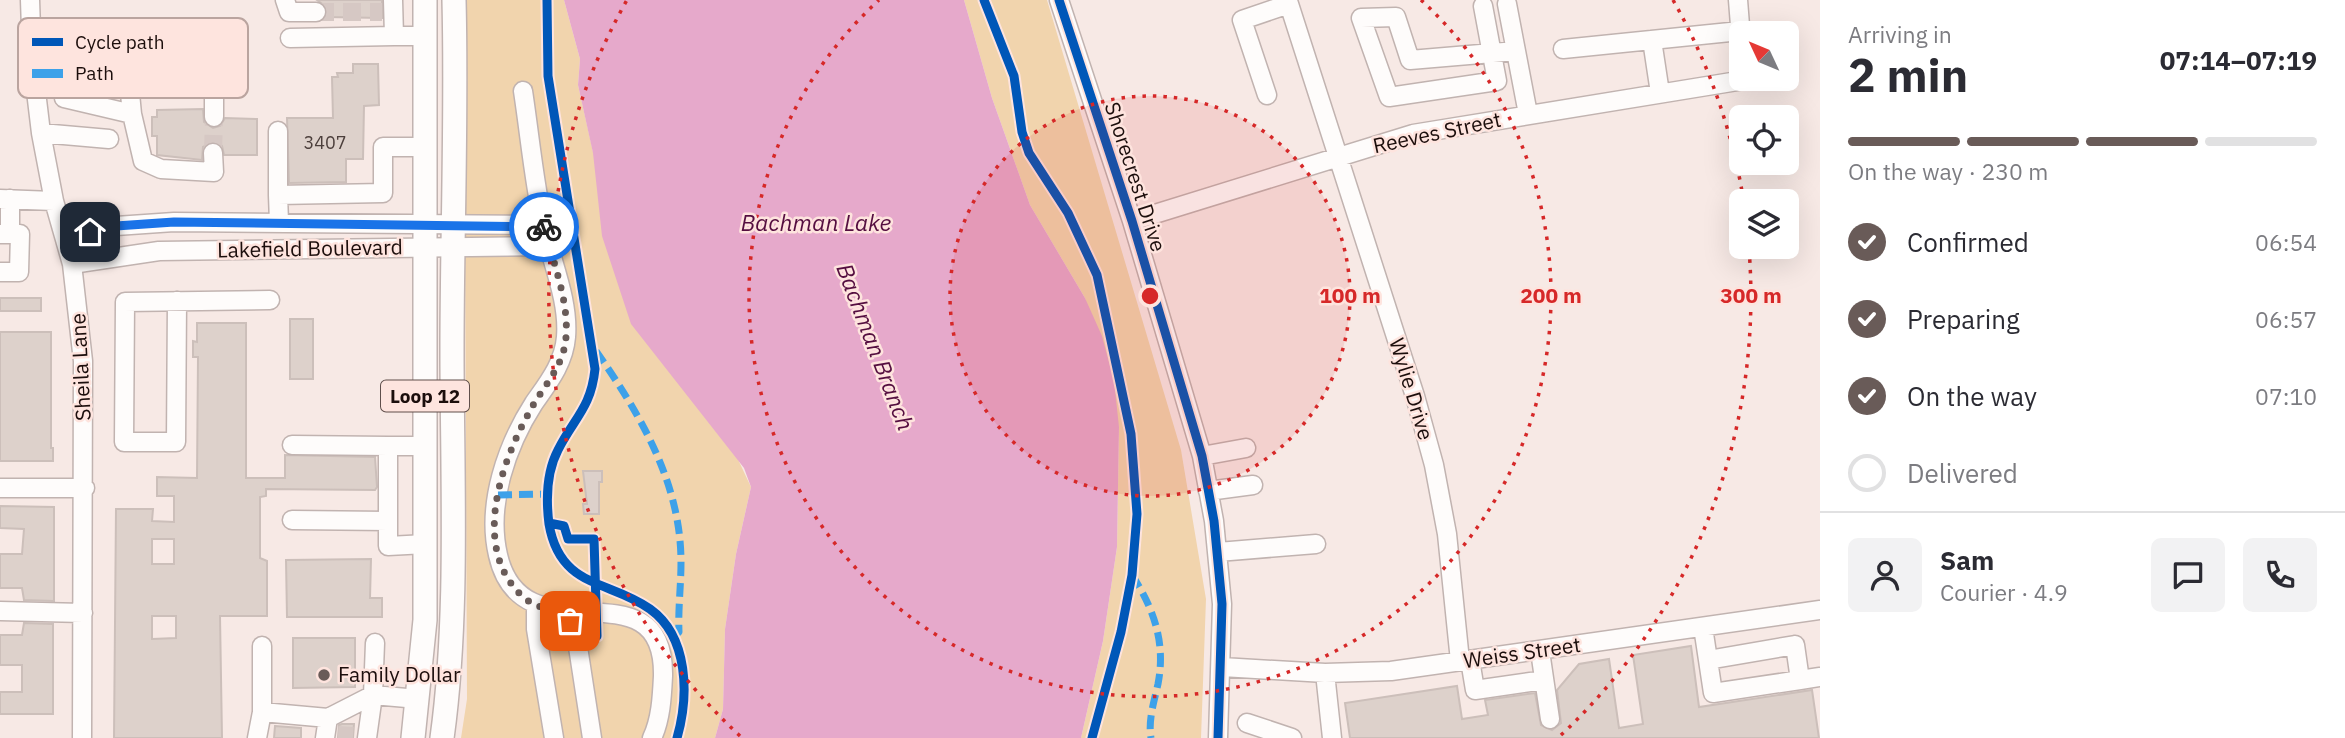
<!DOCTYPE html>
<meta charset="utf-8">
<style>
:root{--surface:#fff;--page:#f2f2f3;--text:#2b2b33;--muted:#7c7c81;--line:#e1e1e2;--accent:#695b58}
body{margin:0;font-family:"IBM Plex Sans",sans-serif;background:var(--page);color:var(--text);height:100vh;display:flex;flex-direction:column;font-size:26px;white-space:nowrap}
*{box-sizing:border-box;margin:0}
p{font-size:23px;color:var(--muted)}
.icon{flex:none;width:38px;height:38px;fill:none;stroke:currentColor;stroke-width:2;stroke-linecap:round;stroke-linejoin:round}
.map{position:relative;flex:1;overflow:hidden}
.sheet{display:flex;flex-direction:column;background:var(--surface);width:525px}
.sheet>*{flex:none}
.needle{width:46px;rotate:314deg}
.buttons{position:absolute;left:1729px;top:21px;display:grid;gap:14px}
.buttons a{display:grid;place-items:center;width:70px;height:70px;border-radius:10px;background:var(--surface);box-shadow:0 7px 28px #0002;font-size:35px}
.pin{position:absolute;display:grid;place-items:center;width:60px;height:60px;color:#fff;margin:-30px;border-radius:14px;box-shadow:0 4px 10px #0006}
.courier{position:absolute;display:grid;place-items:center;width:70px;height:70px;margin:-35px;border:5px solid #1a73e8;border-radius:50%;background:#fff;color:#222;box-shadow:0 2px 9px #0007}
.summary em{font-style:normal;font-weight:800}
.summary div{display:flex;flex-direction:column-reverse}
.summary{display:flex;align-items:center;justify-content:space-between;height:119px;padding:0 28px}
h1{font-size:46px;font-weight:800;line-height:52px}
.bar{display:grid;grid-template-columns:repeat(4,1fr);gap:10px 7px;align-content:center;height:84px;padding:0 28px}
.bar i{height:9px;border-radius:5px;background:var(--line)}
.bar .selected{background:var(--accent)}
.bar p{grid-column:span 4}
.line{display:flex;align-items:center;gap:18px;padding:0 28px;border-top:2px solid var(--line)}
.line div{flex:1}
.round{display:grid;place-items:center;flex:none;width:74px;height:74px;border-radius:10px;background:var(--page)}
ol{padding:0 28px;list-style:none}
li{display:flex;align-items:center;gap:21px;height:77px}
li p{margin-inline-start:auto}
li .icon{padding:7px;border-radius:50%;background:var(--accent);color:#fff;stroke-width:4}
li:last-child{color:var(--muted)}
li i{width:38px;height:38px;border:4px solid var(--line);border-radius:50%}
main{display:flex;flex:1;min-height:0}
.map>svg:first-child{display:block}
</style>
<main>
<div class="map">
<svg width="1820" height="738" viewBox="0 0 1820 738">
<rect width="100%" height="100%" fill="#f7e9e5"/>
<path fill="#f1d4ad" d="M464,0H564L580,59L578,85L593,152L751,487L736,554L725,629L723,709L715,738H461L467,699Z
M964,0H1047L1181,450L1206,599L1201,738H1081L1103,641L1117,547L1119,428L1085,298L1030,205L992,98Z"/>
<path fill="#e6a9cb" d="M564,0H964L992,98L1030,205L1085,298L1102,336L1114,381L1119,427L1117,547L1103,641L1081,738H715L723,709L725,629L736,554L751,487L744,468L631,324L602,236L593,153L578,85L580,59Z"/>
<path fill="#ddd1cb" stroke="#ccbfba" stroke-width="2" fill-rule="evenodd" d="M317,0H382V18L326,17V7Z
M353,64H378L379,105L364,106L363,159H346V182L289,183L287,118H333L332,77H338L337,73H353Z
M203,109L204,122L213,128L220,126L225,118L257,119V155H224L222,146L213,142L203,147L202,160L157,155V136H152V117H157V110Z
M0,298H41V311H0Z
M290,319H313V379H290Z
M197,323H246V478H285V455L375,457L377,487L375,490L266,489V496L260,497V558L267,561V616H220L222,738H114L116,509H153L152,521L174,522V496H157V477L197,478L198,357H193V341L197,342ZM152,539H174V564H152ZM152,616H176V638L152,639Z
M0,332H51V448H53V461H0Z
M583,471H602V482H599V514H584L583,504H587Z
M0,506L54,507V601L24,600L22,588H0V554H22L24,529L0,528Z
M371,559L370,598H382V617H287L286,560Z
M24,623L53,624V714H0V692H22V665H0V635H22Z
M293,638H355V687L293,688Z
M1691,646L1699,707L1812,690L1819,738H1350L1345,703L1457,686L1462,719L1488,715L1485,700L1535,693L1541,725L1552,730L1561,723L1557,690L1579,664L1609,659L1619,728L1643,724L1633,655Z
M342,724H354L353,738H338L339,725Z
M275,726L301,728V738H274Z"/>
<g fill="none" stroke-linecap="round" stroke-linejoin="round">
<path stroke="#d6c8c4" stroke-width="18" stroke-dasharray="18 9" stroke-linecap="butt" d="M316,12H382
M213,153L214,117
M338,735L353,736"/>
<defs>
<path id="minor" d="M30,0L32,58L41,133L54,201L72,264L83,361L82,738
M285,0L289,12H316
M393,0L394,36H425
M1059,0L1132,221L1202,456L1214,521L1222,604L1218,738
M1738,0L1741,38
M1507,4L1528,114
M1483,6L1497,81L1389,97L1361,18L1396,17L1410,60L1516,51
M290,38L394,36
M1652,40L1660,93
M1563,49L1740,31
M129,83L132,114L143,161L161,169L214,172L213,153
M214,85V117
M523,91C530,137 534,183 544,228C552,263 569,301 566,337C564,363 548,383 534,403C507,445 486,504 498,555C522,663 665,559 663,676C662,696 661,719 652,738
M1267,95L1242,20L1289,4L1415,396L1434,465L1447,534L1460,661
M64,98L132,114
M278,131V195
M41,133L109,139
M0,199L54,201
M1132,221L1413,134L1750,79
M279,222L278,195L383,193V147H424
M0,234H20L19,272H0
M10,234V199
M65,237L116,226L174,222L544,225
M72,264L159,251L549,246
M177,301L176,442H124L125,302L270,300
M388,446H425
M1202,456L1246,448
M0,488H85
M1208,491L1253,485
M292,520L388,521V446L292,445
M388,521V546L426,544
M1218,552L1316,544
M536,606V629L554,738
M0,611L83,613
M558,611L570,621L576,634L592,738
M1703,627L1713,693L1800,680L1795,645L1708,660
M1540,651L1550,719
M1470,660L1475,690L1544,680
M1222,667L1325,673L1391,671L1820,610
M1325,673L1332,738
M1800,680L1820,677
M262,712V646
M1247,723L1292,738
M257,738L262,712L328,718
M325,738L328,718L373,695L418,699
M367,738L373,695L375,643"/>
<path id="major" d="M413,738L425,620V0
M442,738C459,615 452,476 452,351C452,234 457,117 454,0"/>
</defs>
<use href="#minor" stroke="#c1b3b0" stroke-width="21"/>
<use href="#major" stroke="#c1b3b0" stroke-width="26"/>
<use href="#minor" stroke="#fefcfb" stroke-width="18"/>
<use href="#major" stroke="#fefcfb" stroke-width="23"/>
<path stroke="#3da1e9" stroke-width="7" stroke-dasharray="14 7" stroke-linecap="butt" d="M540,199L568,195
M596,351C640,414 681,483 681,562C681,586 678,608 679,632L673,638
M498,495L548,494
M1132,575C1154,609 1166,643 1158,684C1154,702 1148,720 1151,738"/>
<defs>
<path id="cycleway" d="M547,0L548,76L595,369C591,408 574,418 558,450C547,471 546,500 549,524C560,589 610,580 650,609C689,637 689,696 677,738
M984,0L1014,76L1022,132L1029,153L1068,213L1097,275L1131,434L1137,514L1132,575L1121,632L1092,738
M1059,0L1132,221L1202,456L1214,521L1222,604L1218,738
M549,523L564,526L568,539H594L597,636L577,640"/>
</defs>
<use href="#cycleway" stroke="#fee4de" stroke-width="13"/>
<use href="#cycleway" stroke="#0057b8" stroke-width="9"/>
</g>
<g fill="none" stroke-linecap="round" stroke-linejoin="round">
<path stroke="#695b58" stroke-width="7" stroke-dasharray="0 12.6" d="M544,227C553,262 569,301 566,337C564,366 544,385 531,409C502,460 471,545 520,594C534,609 554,608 570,621"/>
<path stroke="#1a73e8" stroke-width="9" d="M90,232L116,226L174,222L544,227"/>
</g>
<circle cx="1150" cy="296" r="200" fill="#d62828" fill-opacity=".12"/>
<g fill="none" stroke="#d62828" stroke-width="3.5" stroke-dasharray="3.5 7">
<circle cx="1150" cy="296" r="200"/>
<path d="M1421 0A401 401 0 1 1 879 0"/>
<path d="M740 736A601 601 0 0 1 627 0M1673 0A601 601 0 0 1 1743 197M1749 249A601 601 0 0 1 1560 736"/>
</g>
<circle fill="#695b58" stroke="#fee4de" stroke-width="2.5" cx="324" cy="675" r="7"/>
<g text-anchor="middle" stroke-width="5" stroke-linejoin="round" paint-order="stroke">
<g font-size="18" fill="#4c3f3c">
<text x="325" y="149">3407</text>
</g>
<rect fill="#fee4de" stroke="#604e4b" stroke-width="2" x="381" y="380.5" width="88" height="31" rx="5"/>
<g font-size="19" font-weight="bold" fill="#1c0e0c">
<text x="425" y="403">Loop 12</text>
</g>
<g font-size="21" fill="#1c0e0c" stroke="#fee4de">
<text transform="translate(1437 133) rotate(-12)" y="7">Reeves Street</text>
<text transform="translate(1135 177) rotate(72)" y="7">Shorecrest Drive</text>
<text transform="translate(310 249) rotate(-1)" y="7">Lakefield Boulevard</text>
<text transform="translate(81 367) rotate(-93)" y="7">Sheila Lane</text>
<text transform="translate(1411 389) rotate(73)" y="7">Wylie Drive</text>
<text transform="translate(1522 653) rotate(-8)" y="7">Weiss Street</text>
</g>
<g font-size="21" fill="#1c0e0c" stroke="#fee4de" text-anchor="start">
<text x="338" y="682">Family Dollar</text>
</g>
<g font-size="23" font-style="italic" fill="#550e40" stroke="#fee4de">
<text x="816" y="231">Bachman Lake</text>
<text transform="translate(875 347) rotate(69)" y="8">Bachman Branch</text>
</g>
</g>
<rect x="18" y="18" width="230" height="80" rx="10" fill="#fee4de" stroke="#baa49f" stroke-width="2"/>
<rect x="32" y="38" width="31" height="8" fill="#0057b8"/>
<rect x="32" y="69" width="31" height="9" fill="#3da1e9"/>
<g font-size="19" fill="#1c0e0c">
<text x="75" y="49">Cycle path</text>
<text x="75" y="80">Path</text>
</g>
<circle cx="1150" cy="296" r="10" fill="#d62828" stroke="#fee4de" stroke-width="3.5"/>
<g font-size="21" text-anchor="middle" font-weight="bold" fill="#d62828" stroke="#fee4de" stroke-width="5" stroke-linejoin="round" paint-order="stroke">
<text x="1350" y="303">100 m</text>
<text x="1551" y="303">200 m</text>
<text x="1751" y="303">300 m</text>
</g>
</svg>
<div class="buttons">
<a><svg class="needle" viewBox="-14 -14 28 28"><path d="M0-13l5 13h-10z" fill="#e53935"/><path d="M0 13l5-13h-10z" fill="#7c7c81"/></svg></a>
<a><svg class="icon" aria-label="locate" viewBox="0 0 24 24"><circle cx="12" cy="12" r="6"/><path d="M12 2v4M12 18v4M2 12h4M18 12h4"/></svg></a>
<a><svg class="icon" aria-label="layers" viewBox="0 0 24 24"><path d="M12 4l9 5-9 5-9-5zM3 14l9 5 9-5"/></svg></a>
</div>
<div class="pin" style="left:570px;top:621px;background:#ea580c"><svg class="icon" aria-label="bag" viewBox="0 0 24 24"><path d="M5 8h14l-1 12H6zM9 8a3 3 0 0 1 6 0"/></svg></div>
<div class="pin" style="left:90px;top:232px;background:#1f2937"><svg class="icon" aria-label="home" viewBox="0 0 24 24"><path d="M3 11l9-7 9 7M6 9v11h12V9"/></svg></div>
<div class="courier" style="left:544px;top:227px"><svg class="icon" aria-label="bike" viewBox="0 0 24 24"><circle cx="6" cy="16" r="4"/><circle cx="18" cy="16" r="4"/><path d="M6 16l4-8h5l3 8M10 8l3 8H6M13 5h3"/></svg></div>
</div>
<section class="sheet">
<div class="summary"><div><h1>2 min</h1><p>Arriving in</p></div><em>07:14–07:19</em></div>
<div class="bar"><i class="selected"></i><i class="selected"></i><i class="selected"></i><i></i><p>On the way · 230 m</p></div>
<ol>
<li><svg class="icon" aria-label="check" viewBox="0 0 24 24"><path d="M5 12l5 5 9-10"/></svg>Confirmed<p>06:54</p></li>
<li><svg class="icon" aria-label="check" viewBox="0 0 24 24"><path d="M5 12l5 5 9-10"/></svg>Preparing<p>06:57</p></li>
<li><svg class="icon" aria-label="check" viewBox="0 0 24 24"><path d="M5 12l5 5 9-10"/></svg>On the way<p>07:10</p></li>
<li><i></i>Delivered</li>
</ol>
<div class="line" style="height:126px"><a class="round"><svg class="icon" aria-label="person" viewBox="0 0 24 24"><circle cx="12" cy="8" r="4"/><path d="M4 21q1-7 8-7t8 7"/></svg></a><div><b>Sam</b><p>Courier · 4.9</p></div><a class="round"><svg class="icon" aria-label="chat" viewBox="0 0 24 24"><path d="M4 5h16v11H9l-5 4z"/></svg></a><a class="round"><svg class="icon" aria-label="phone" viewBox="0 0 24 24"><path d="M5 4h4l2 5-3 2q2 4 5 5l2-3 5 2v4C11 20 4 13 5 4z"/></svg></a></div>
</section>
</main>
